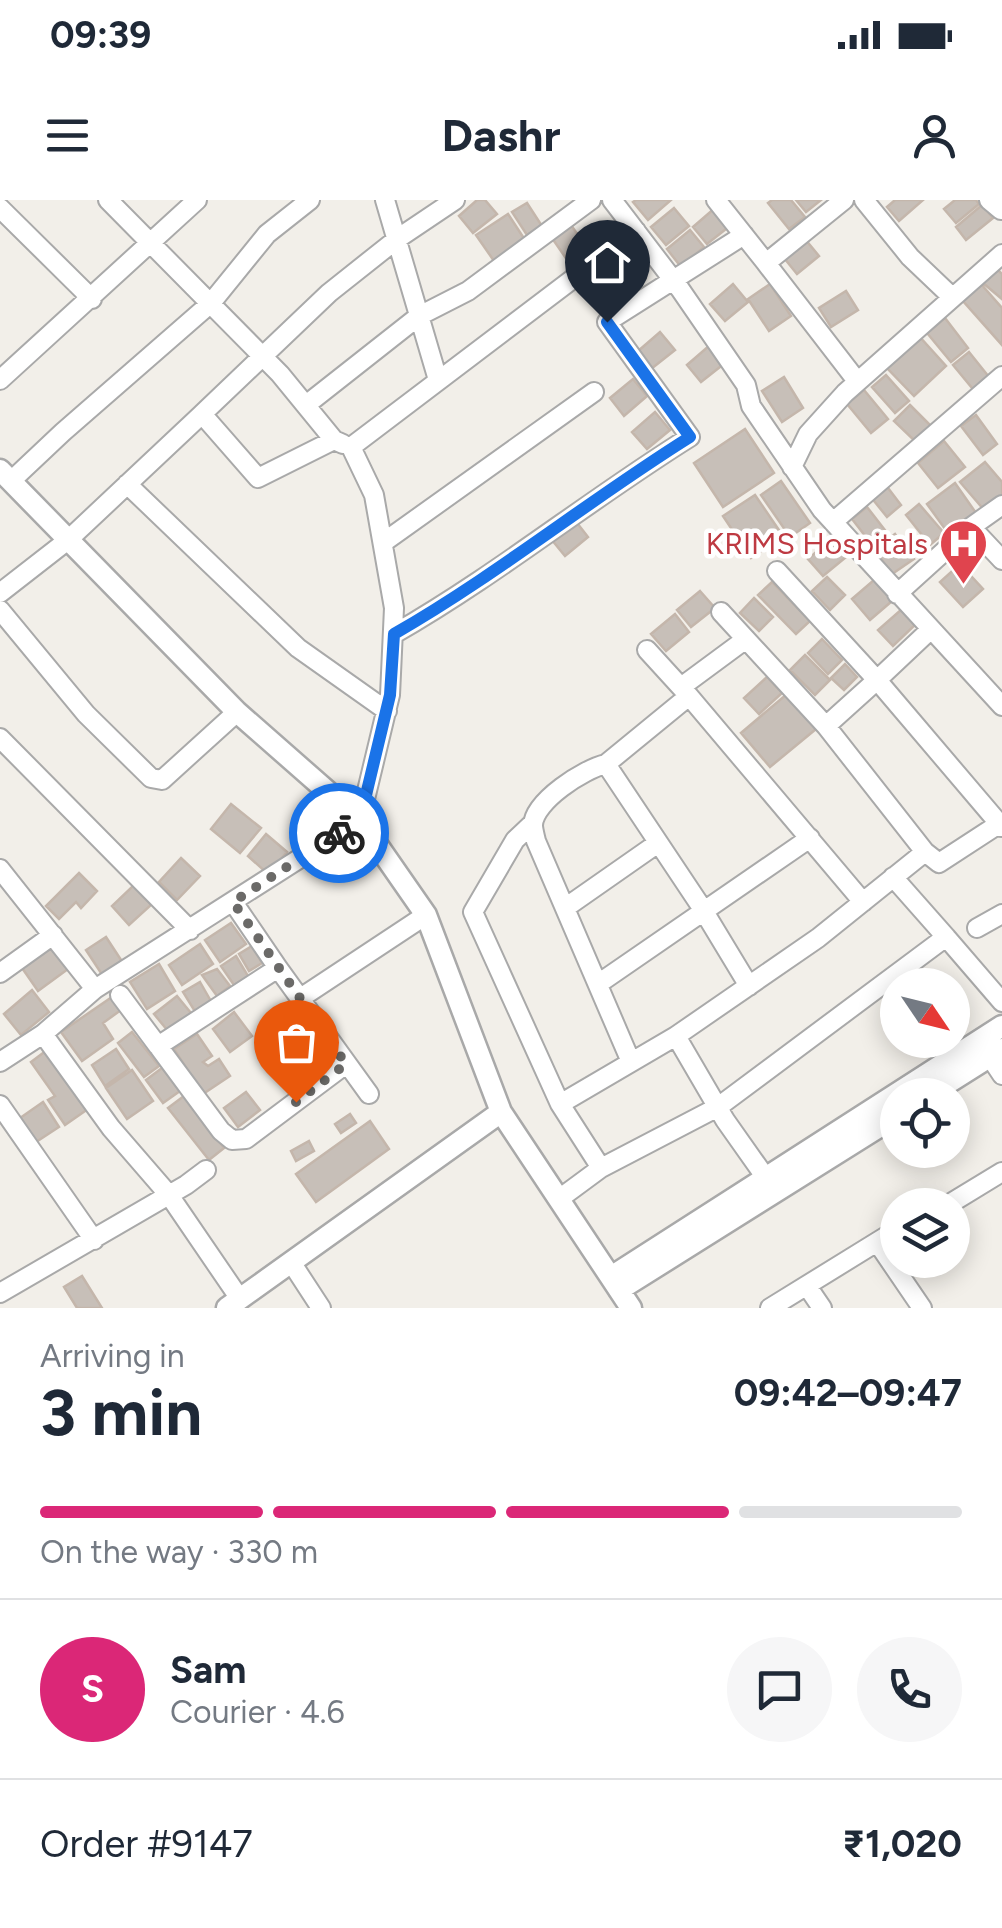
<!DOCTYPE html>
<meta charset="utf-8">
<style>
:root{--surface:#fff;--page:#f6f6f7;--text:#1f2937;--muted:#747a83;--line:#e0e1e3;--accent:#db2777}
body{margin:0;font-family:Figtree,sans-serif;background:var(--page);color:var(--text);height:100vh;display:flex;flex-direction:column;font-size:38px;white-space:nowrap}
*{box-sizing:border-box;margin:0}
p{font-size:32px;color:var(--muted)}
.icon{flex:none;width:55px;height:55px;fill:none;stroke:currentColor;stroke-width:2;stroke-linecap:round;stroke-linejoin:round}
.map{position:relative;height:1108px;overflow:hidden}
.details{display:flex;flex-direction:column;background:var(--surface);flex:1}
.details>*{flex:none}
.needle{width:65px;rotate:125deg}
.controls{position:absolute;left:880px;top:768px;display:grid;gap:20px}
.controls a{display:grid;place-items:center;width:90px;height:90px;border-radius:50%;background:var(--surface);box-shadow:0 5px 25px #0003;font-size:50px}
.pin{position:absolute;display:grid;place-items:center;width:85px;height:85px;color:#fff;margin:-102px -42px;border-radius:50% 50% 50% 0;rotate:-45deg;box-shadow:0 0 10px #0007}
.pin .icon{rotate:45deg}
.courier{position:absolute;display:grid;place-items:center;width:100px;height:100px;margin:-50px;border:8px solid #1a73e8;border-radius:50%;background:#fff;color:#222;box-shadow:0 2px 12px #0007}
.headline em{font-style:normal;font-weight:700}
.headline div{display:flex;flex-direction:column-reverse}
.headline{display:flex;align-items:center;justify-content:space-between;height:170px;padding:0 40px}
h1{font-size:65px;font-weight:700;line-height:75px}
.bar{display:grid;grid-template-columns:repeat(4,1fr);gap:15px 10px;align-content:center;height:120px;padding:0 40px}
.bar i{height:12px;border-radius:8px;background:var(--line)}
.bar .selected{background:var(--accent)}
.bar p{grid-column:span 4}
.line{display:flex;align-items:center;gap:25px;padding:0 40px;border-top:2px solid var(--line)}
.line div{flex:1}
.round{display:grid;place-items:center;flex:none;width:105px;height:105px;border-radius:52px;background:var(--page)}
.status{display:flex;justify-content:space-between;align-items:center;height:70px;padding:0 50px;background:var(--surface);direction:ltr}
.status svg{height:28px;fill:currentColor}
header{display:flex;justify-content:space-between;align-items:center;height:130px;padding:0 40px;background:var(--surface);font-size:45px;font-weight:700}
.map>svg:first-child{display:block}
</style>
<div class="status"><b>09:39</b><svg viewBox="0 0 49 12"><path d="M0 12V9h3v3zM5 12V6h3v6zM10 12V3h3v9zM15 12V0h3v12zM26 1h20v11H26zM47 4h2v5h-2z"/></svg></div>
<header><svg class="icon" aria-label="menu" viewBox="0 0 24 24"><path d="M4 6h16M4 12h16M4 18h16"/></svg>Dashr<svg class="icon" aria-label="person" viewBox="0 0 24 24"><circle cx="12" cy="8" r="4"/><path d="M4 21q1-7 8-7t8 7"/></svg></header>
<div class="map">
<svg width="1002" height="1108" viewBox="0 0 1002 1108">
<rect width="100%" height="100%" fill="#f2efe9"/>
<path fill="#c7bfb8" stroke="#c4b6ab" stroke-width="2.5" d="M477,0H485L497,14L473,33L459,16Z
M636,0H671L648,20L633,2Z
M772,0H791L805,17L789,29L768,3Z
M796,0H821L806,12Z
M895,0H923L899,21L887,7Z
M955,0H976L979,4L956,23L944,9Z
M527,3L542,26L527,35L512,12Z
M982,5L993,18L966,40L956,27Z
M716,7L731,25L707,44L693,27Z
M674,8L689,26L666,45L651,27Z
M508,14L525,40L494,61L476,35Z
M571,25L591,54L572,67L552,38Z
M690,30L704,47L681,67L667,49Z
M805,39L819,56L797,74L784,58Z
M996,68L1002,74V99L983,83Z
M733,84L748,102L725,121L710,104Z
M770,84L791,116L769,131L748,99Z
M981,84L1002,108V145L963,101Z
M846,91L858,110L831,127L819,108Z
M945,118L968,148L951,162L927,133Z
M660,132L675,150L651,169L637,152Z
M919,136L946,166L914,196L886,167Z
M710,145L725,163L701,182L687,165Z
M969,152L993,182L977,194L953,165Z
M886,175L909,201L895,213L872,187Z
M784,177L803,208L782,222L762,191Z
M633,179L647,196L624,216L610,198Z
M864,190L888,219L871,233L847,204Z
M910,205L933,228L917,243L894,221Z
M655,212L670,230L647,249L632,232Z
M976,215L997,244L983,255L961,226Z
M745,229L774,273L723,307L694,263Z
M944,241L965,267L938,288L918,263Z
M985,262L1002,282V297L985,311L960,282Z
M781,281L810,323L790,337L761,295Z
M955,283L976,313L948,333L927,304Z
M885,284L901,305L887,317L870,296Z
M755,295L783,336L751,358L723,316Z
M919,304L944,333L930,345L906,315Z
M867,307L888,334L873,346L852,319Z
M574,319L588,337L565,356L551,339Z
M895,334L914,359L892,374L874,349Z
M831,339L846,357L823,376L808,359Z
M960,364L983,389L963,407L940,382Z
M827,377L845,395L830,410L812,391Z
M874,380L892,401L870,420L852,399Z
M772,382L810,421L796,434L758,395Z
M700,391L715,408L691,427L677,410Z
M754,398L773,417L759,431L740,413Z
M902,409L916,424L893,446L878,430Z
M675,414L689,432L666,451L651,434Z
M822,439L842,460L828,474L808,453Z
M805,455L830,480L815,495L790,470Z
M845,464L857,477L844,490L831,478Z
M767,477L782,493L759,514L744,498Z
M787,494L816,529L770,567L741,533Z
M231,604L261,628L240,653L211,629Z
M266,634L287,652L268,674L248,656Z
M181,658L200,676L177,700L159,682Z
M79,673L97,691L81,708L76,702L59,719L46,706Z
M134,685L151,705L129,725L112,706Z
M231,723L246,744L220,762L205,740Z
M106,737L123,763L103,776L86,750Z
M50,744L68,769L38,791L20,765Z
M200,744L213,764L182,785L169,765Z
M252,746L262,763L249,771L239,754Z
M236,756L248,776L234,785L221,766Z
M159,764L175,791L147,809L130,782Z
M217,769L230,786L217,796L202,775Z
M200,782L212,803L196,813L183,792Z
M32,790L49,812L21,835L4,814Z
M177,796L191,813L168,831L154,814Z
M112,797L121,810L103,823L113,839L82,861L61,832Z
M234,812L252,836L230,852L213,829Z
M132,832L159,866L144,877L118,843Z
M197,834L212,856L203,862L208,866L219,859L230,876L203,894L174,849Z
M116,849L129,869L105,886L92,865Z
M47,850L88,909L65,925L48,900L55,896L31,862Z
M162,868L180,891L163,903L146,880Z
M132,870L153,901L127,919L106,888Z
M246,892L260,910L238,927L224,908Z
M184,896L224,948L209,960L168,908Z
M43,902L59,927L36,942L20,918Z
M350,914L356,923L341,933L335,924Z
M370,921L389,949L316,1002L296,974Z
M309,941L314,951L296,961L291,951Z
M82,1076L102,1108H77L64,1087Z"/>
<g fill="none" stroke-linecap="round" stroke-linejoin="round">
<defs>
<path id="minor" d="M108,0L280,174L334,240L343,244
M385,0L438,180
M612,0L680,89L746,185L751,206L822,310L1002,506
M716,0L766,63L844,0
M864,0L910,57L952,97
M989,0L1001,10
M0,8L92,99
M766,63L857,181
M0,180L197,0
M306,205L419,116L468,91L591,0
M202,214L329,93L397,39L455,0
M792,267L808,234L845,193L1002,54
M11,281L63,232L211,103L267,34L310,0
M127,284L298,448L387,511
M833,322L1002,176
M971,327L1002,305
M384,342L594,192
M777,371L877,480L826,526
M0,393L68,340L202,214L258,278L334,240
M897,394L971,327L1002,360
M0,410L86,514L151,578L162,580L237,512
M721,412L826,526L925,652
M930,430L877,480L1002,627
M394,434C497,375 589,300 690,237L607,122L744,35
M647,450L689,496
M681,487L746,439
M0,538L190,730
M606,564L689,496L863,702
M533,623L515,640L473,712L560,904L601,968
M0,669L95,789
M233,702L278,768
M565,708L658,643
M977,728L1002,714
M946,737L1002,802
M0,773L53,735
M598,784L810,638
M120,795L158,846L278,768L369,894
M299,799L426,715
M43,834L111,928L169,995L240,1099
M676,836L818,738L925,652L939,663L1002,622
M982,845L1002,875
M158,846L221,931L232,940L246,939L346,864
M0,862L43,834L95,789L360,620L390,495L394,408L374,295L351,247L636,31
M631,862L536,641C535,636 533,630 533,625C534,601 584,569 606,564L700,705L749,786
M560,904L676,836L725,920L773,988
M0,905L94,1040
M559,999L601,968L718,907L946,737L893,677
M951,1003L1002,972
M877,1042L922,1108
M291,1062L321,1108
M807,1086L822,1108
M0,1093L186,985L206,970
M770,1108L898,1029"/>
<path id="tertiary" d="M0,270L237,512L360,620L426,715L501,912L631,1108
M929,895L1002,849
M611,1077L1002,826
M619,1090L898,915
M227,1108L501,912"/>
</defs>
<use href="#minor" stroke="#a9a9a9" stroke-width="22"/>
<use href="#tertiary" stroke="#a9a9a9" stroke-width="25"/>
<use href="#minor" stroke="#fff" stroke-width="18"/>
<use href="#tertiary" stroke="#fff" stroke-width="20"/>
</g>
<g fill="none" stroke-linecap="round" stroke-linejoin="round">
<path stroke="#6b6a68" stroke-width="10" stroke-dasharray="0 18" d="M296,902L346,864L233,702L339,633"/>
<path stroke="#1a73e8" stroke-width="12" d="M339,633L360,620L390,495L394,434C497,375 589,300 690,237L607,122"/>
</g>
<defs>
<symbol id="hospital-pin" viewBox="-11 -11 22 30"><path d="M0 17L-7.5 6A9.5 9.5 0 1 1 7.5 6Z" fill="#e0444e" stroke="#fff"/><path d="M-5-5h3v3.5h4V-5h3V5h-3V1.5h-4V5h-3Z" fill="#fff"/></symbol>
</defs>
<g fill-rule="evenodd">
<use href="#hospital-pin" x="936" y="316" width="55" height="75"/>
</g>
<g text-anchor="middle" stroke-width="9" stroke-linejoin="round" paint-order="stroke">
<g font-size="30" fill="#be3a42" stroke="#fff" text-anchor="end">
<text x="928" y="354">KRIMS Hospitals</text>
</g>
</g>
</svg>
<div class="controls">
<a><svg class="needle" viewBox="-14 -14 28 28"><path d="M0-13l5 13h-10z" fill="#e53935"/><path d="M0 13l5-13h-10z" fill="#747a83"/></svg></a>
<a><svg class="icon" aria-label="locate" viewBox="0 0 24 24"><circle cx="12" cy="12" r="6"/><path d="M12 2v4M12 18v4M2 12h4M18 12h4"/></svg></a>
<a><svg class="icon" aria-label="layers" viewBox="0 0 24 24"><path d="M12 4l9 5-9 5-9-5zM3 14l9 5 9-5"/></svg></a>
</div>
<div class="pin" style="left:296px;top:902px;background:#ea580c"><svg class="icon" aria-label="bag" viewBox="0 0 24 24"><path d="M5 8h14l-1 12H6zM9 8a3 3 0 0 1 6 0"/></svg></div>
<div class="pin" style="left:607px;top:122px;background:#1f2937"><svg class="icon" aria-label="home" viewBox="0 0 24 24"><path d="M3 11l9-7 9 7M6 9v11h12V9"/></svg></div>
<div class="courier" style="left:339px;top:633px"><svg class="icon" aria-label="bike" viewBox="0 0 24 24"><circle cx="6" cy="16" r="4"/><circle cx="18" cy="16" r="4"/><path d="M6 16l4-8h5l3 8M10 8l3 8H6M13 5h3"/></svg></div>
</div>
<section class="details">
<div class="headline"><div><h1>3 min</h1><p>Arriving in</p></div><em>09:42–09:47</em></div>
<div class="bar"><i class="selected"></i><i class="selected"></i><i class="selected"></i><i></i><p>On the way · 330 m</p></div>
<div class="line" style="height:180px"><b class="round" style="background:var(--accent);color:#fff">S</b><div><b>Sam</b><p>Courier · 4.6</p></div><a class="round"><svg class="icon" aria-label="chat" viewBox="0 0 24 24"><path d="M4 5h16v11H9l-5 4z"/></svg></a><a class="round"><svg class="icon" aria-label="phone" viewBox="0 0 24 24"><path d="M5 4h4l2 5-3 2q2 4 5 5l2-3 5 2v4C11 20 4 13 5 4z"/></svg></a></div>
<div class="line" style="height:130px"><div>Order #9147</div><b>₹1,020</b></div>
</section>
